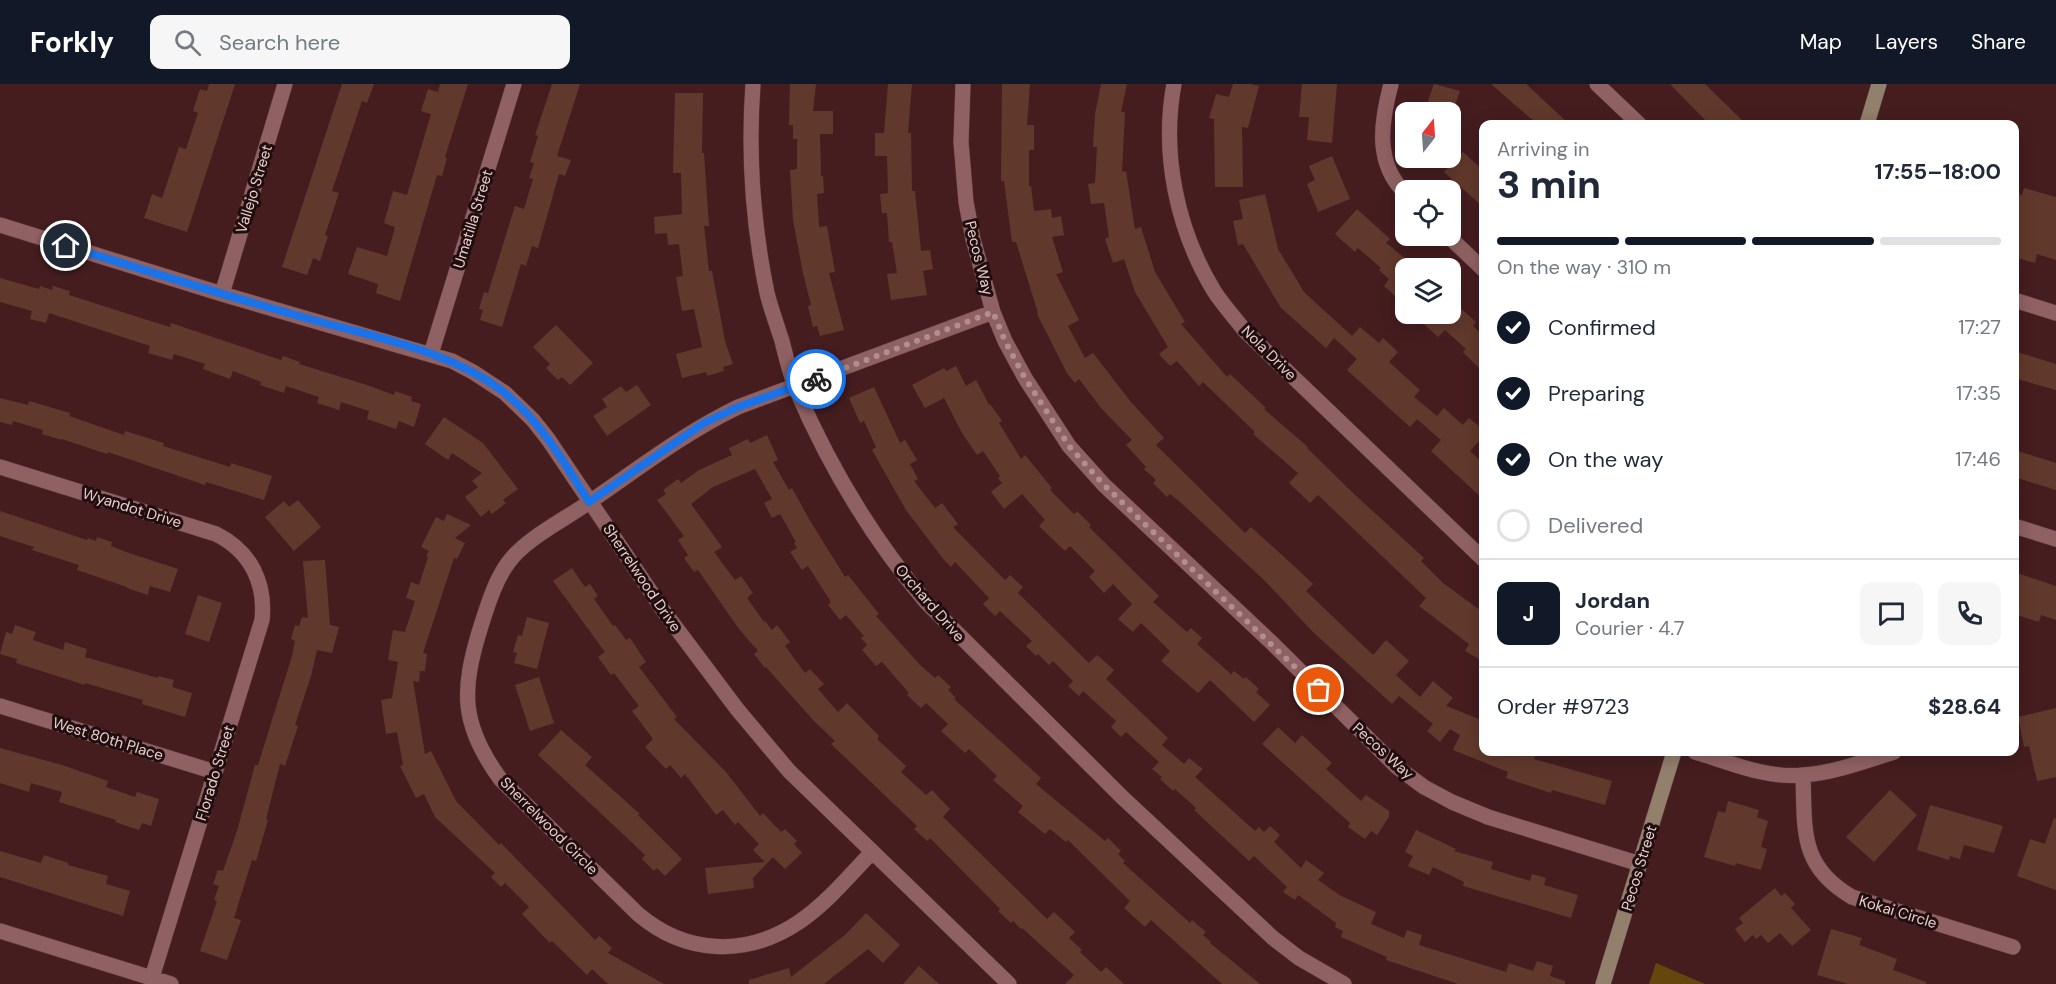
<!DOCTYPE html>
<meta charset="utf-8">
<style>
:root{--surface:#fff;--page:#f6f6f7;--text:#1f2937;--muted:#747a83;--line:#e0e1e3;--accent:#111827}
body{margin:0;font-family:"DM Sans",sans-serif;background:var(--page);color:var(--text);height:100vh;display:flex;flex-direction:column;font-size:22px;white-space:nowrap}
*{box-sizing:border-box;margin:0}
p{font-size:20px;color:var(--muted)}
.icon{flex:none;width:33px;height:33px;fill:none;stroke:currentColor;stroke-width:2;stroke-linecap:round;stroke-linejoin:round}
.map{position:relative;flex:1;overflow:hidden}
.drawer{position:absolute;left:1479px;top:36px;width:540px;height:636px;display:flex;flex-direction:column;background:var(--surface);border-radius:12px;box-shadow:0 3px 15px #0003}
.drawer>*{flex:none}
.needle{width:39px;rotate:17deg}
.buttons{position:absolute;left:1395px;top:18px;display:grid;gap:12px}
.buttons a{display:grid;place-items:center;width:66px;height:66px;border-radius:12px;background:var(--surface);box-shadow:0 3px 15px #0003;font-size:30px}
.pin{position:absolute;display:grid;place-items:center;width:51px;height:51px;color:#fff;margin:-26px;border:3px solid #fff;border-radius:50%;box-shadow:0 2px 6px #0007}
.courier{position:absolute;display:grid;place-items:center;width:60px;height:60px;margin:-30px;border:4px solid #1a73e8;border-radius:50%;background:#fff;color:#222;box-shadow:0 2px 8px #0007}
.summary em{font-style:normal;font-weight:700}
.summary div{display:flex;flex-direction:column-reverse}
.summary{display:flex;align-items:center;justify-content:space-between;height:102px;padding:0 18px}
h1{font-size:39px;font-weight:700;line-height:45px}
.bar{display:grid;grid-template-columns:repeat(4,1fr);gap:9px 6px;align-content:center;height:72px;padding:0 18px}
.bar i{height:8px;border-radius:4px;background:var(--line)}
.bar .on{background:var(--accent)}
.bar p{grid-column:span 4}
.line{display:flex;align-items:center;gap:15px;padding:0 18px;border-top:2px solid var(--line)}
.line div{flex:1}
.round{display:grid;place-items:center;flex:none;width:63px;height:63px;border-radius:12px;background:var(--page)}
ol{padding:0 18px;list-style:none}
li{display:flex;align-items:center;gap:18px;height:66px}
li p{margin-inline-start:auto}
li .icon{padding:6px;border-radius:50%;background:var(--accent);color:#fff;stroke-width:4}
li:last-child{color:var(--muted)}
li i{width:33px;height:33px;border:3px solid var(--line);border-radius:50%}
header{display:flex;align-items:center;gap:36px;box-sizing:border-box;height:84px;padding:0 30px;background:var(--accent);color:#fff}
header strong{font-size:28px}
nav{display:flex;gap:33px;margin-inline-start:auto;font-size:21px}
.search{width:420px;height:54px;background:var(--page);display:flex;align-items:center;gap:15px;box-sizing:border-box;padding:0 21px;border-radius:12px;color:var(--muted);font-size:22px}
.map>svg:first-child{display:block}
</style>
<header>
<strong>Forkly</strong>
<div class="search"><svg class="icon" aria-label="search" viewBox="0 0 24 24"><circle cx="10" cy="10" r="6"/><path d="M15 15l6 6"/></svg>Search here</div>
<nav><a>Map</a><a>Layers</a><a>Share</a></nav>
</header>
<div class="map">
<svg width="2056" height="900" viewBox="0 0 2056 900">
<rect width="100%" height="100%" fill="#451d1f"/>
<path fill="#65470d" d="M1656,879L1705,900H1649Z"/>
<path fill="#61392c" d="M209,0H235L187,148L144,134L152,110L162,114L179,63L186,65L198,29L193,27L200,5L207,7Z
M342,0H374L367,19L362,17L332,107L339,109L325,151L328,152L320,177L313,174L307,191L282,183Z
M440,0H468L445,73L447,74L442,92L437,91L400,217L376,209L378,200L348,190L357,163L387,172L395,143L384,139L393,107L407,111L431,30L421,27L428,5L438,8Z
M552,0H580L557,72L571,76L565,92L559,90L538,164L532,162L526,182L521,180L502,243L480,236L483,226L479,225L484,208L488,209L515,122L524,125L533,95L529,94L534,79L530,78L538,52L535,51Z
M790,0H816L813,27H833V50H820L821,92H823L824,109L817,110L819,143L827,142L835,188L829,189L844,246L820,252L817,242L813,243L808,222L811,221L803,189L793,136L790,86L797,85V55H793V41H789Z
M888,0H912L908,49H911L912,107H915L921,167L930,166L933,185L923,187L927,211L891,216L887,190L897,189L892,158H889L887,129H882L880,110L888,109L887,72H875V49H884Z
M1002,0H1030L1027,41H1034V66H1029V102H1031L1034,127L1051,125L1052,134L1061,132L1064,151L1052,153L1063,188L1056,190L1079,236L1068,242L1085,274L1093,269L1131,318L1164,354L1156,361L1245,449L1251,443L1295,483L1313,500L1306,507L1373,571L1386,556L1409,577L1396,591L1420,613L1433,597L1453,614L1446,622L1484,637V668H1536L1534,675L1612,697L1605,721L1552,706L1551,709L1506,694L1508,688L1453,666L1460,651L1450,645L1440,658L1427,647L1433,640L1399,612L1392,620L1313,548L1265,497L1179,417L1170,410L1167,413L1153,399L1156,396L1144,385L1146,383L1126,361L1132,356L1101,324L1079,295L1075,299L1067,289L1037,230L1038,229L1016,158H1012L1004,97H1001Z
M1101,0H1127L1121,28H1125L1122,88L1126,87L1135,145L1141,143L1155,188L1185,238L1181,240L1227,293L1230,290L1266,324L1264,325L1308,363L1307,364L1352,408L1424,474L1421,477L1443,499L1484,529V578L1465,567L1469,560L1419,522L1426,514L1318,411L1310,419L1289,399L1298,389L1253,350L1255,348L1203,298L1199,302L1177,277L1170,282L1159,270L1168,263L1135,208L1124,175L1113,179L1105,155L1109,153L1104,119L1091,120L1088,100L1095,99L1097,63H1093L1095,30Z
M1233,0H1251L1259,2L1248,44L1242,43L1243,103H1215L1214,35L1209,34L1216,10L1229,13Z
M1302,0H1337L1332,59L1307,56L1309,33H1299Z
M1434,0L1460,7L1453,28H1424Z
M1491,0H1526L1569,40H1537Z
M1670,0H1705L1746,40H1709Z
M675,9H703L702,69H704L709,142H704L709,187H712L725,257L733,280L723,283L724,287L707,292L706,288L682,294L676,270L702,263L694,225L682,227L676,193L683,192L679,160L668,161L667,149L655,150L654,133L682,130L681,89H673Z
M1463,68L1484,87V124L1444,88Z
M1332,72L1350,115L1318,128L1307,100L1315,96L1309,82Z
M2024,104L2056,113V176L2037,170L2035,179L2014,173V109L2022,111Z
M1265,110L1278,165L1304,208L1352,252L1360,243L1379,259L1383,254L1398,268L1389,278L1420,306L1414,313L1437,332L1444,324L1463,341L1469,334L1484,346V352L1470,367L1484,380V416L1431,367L1441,356L1417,335L1410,343L1347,286L1357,275L1334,254L1326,264L1281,224L1243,160L1238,161L1233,137L1243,135L1239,116Z
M1357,125L1390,155L1386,159L1406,175V215L1399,209L1396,213L1384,202L1389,195L1379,186L1381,184L1358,164L1355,168L1335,150Z
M0,194L39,205L40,202L52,206L53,202L70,207L69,211L141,234L170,243L171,239L281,276L283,272L300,278L299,280L367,301L394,311L395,307L412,313L411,317L421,320L414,343L399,337L396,345L367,335L369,327L341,318L339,326L317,319L319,313L286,302L284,309L260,301L261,298L233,287L230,295L203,285L205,280L174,270L172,276L148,269L150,262L49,229L46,239L30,235L32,227L0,218Z
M1450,215L1476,238L1473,242L1484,252V289L1463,268L1466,265L1445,246L1438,253L1413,230H1450Z
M556,241L593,279L570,301L562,293L558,296L546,284L550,280L533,263Z
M2014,267L2056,280V306L2014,294Z
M956,282L966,302L976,296L989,321L990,320L1002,337L999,339L1021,375L1025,371L1052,404L1050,406L1074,430L1077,427L1091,441L1089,443L1159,512L1153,518L1187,548L1191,544L1202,554L1197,560L1231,590L1234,587L1244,595L1246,593L1259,605L1256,608L1270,621L1254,638L1210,596L1198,609L1161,577L1170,567L1141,539L1133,548L1118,535L1132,520L1113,500L1104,509L1089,493L1095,487L1070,462L1065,467L1039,442L1045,436L1022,410L1004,425L991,408L1002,399L998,394L1000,392L983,367L977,371L962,349L944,314L925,324L912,301L944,284L946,287Z
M637,301L651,321L607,352L593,332L607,323L602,315L621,302L626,308Z
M874,303L900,359L905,356L917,376L910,380L918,395L914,397L935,424L942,419L958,440L953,443L1005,496L1010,491L1023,503L1018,509L1089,579L1097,571L1114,586L1106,595L1168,654L1162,661L1184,680L1189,674L1203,685L1195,693L1255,747L1259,743L1264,748L1270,742L1280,751L1274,758L1301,784L1306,776L1324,789L1318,796L1341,812L1376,828L1371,840L1404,854L1407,846L1422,851L1419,861L1506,888L1509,879L1533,887L1537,877L1553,882L1550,892L1565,897V900H1458L1386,876L1387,873L1341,853L1343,847L1335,843L1336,839L1298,811L1295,816L1283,808L1287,803L1254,772L1249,777L1194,726L1196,724L1175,705L1173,707L1160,695L1162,693L1152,685L1159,678L1126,648L1121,653L1111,643L1116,637L1083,607L1079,612L1068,602L1073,597L1053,577L1049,581L1038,570L1036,572L1026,562L1032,557L1000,527L995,532L983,520L989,514L955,478L951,483L944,476L906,426L872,366L876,363L864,337L860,339L849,314Z
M0,314L28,321L29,317L70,329L69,332L124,351L125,347L164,359L163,362L230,383L231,379L272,392L264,416L206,398L205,401L108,368L107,370L62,355V356L42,350L43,346L13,337L12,341L0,338Z
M444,333L483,359L518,405L503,416L506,419L492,430L489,426L481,433L465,413L478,403L472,397L482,389L452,369L448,376L425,360Z
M767,351L778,376L773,378L789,406L792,404L809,435L845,493L848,491L879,530L876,532L921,582L935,594L938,591L951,603L948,606L956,614L954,615L1041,694L1036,700L1105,757L1108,754L1121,767L1118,770L1125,777L1123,779L1190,839L1192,836L1206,848L1203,851L1211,858L1210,859L1260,900H1222L1151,836L1145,843L1124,824L1130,817L1068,756L1066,758L1050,745L1045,750L1018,728L1023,722L993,696L997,692L969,665L965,669L941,647L948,640L926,619L921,624L907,611L909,609L882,578L876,582L862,566L867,561L861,554L864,552L846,531L840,536L828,521L831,518L808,482L802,486L790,468L797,464L794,459L796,458L780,430L772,434L764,419L772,415L755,385L713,403L691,420L722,463L714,468L735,496L741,492L753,509L747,514L764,538L765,537L772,546L777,541L790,558L785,562L805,589L810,585L824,600L818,605L838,628L847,619L879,652L877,655L906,682L901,688L926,711L932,706L950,725L943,733L1047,835L1054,828L1075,848L1069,854L1082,866L1080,868L1101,888L1106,883L1124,900H1065L1074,891L1022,844L1021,845L1013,837L1011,839L998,827L1000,825L930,754L927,757L914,745L917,742L831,660L835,657L813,636L766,583L765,584L754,570L758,567L739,545L698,486L694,488L684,474L688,471L678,456L684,452L657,416L666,410L663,406L678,395L681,399L699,386L732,371L729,364L748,355L750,359Z
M2018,367L2056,379V406L2014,393V376Z
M298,416L321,443L294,467L265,433L284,417L289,423Z
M0,427L87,456L88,454L96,457L97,453L112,458L111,462L126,468L178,485L170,508L150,502L148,511L127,504V503L77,486L79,481L32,466L34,463L0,452Z
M447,430L471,441L455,454L465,459L457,475L454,474L423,569L427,570L425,587H420L419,598L413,597L425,670L431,667L456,717L499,761L501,759L595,856L599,852L612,864L608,869L664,900H608L592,885L587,891L552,857L550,859L522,830L529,823L505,799L501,803L491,793L495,789L435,733L424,710L416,714L400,682L403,681L397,648L386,650L381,616L392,614L398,578L388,576L393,546L405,548L415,517L406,514L411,498L419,501L428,473L426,472L429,467L421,463L436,433L444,437Z
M325,476L330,541L339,543L332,569L317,566L311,592L295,641L298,642L285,682L280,680L266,735L268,736L256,777L252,776L234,834L241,836L227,876L200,867L217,817L214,816L219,802L213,800L218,786L223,787L237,747L255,681H258L292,572L295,557L291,555L295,541L299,542L302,533L308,534L303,477Z
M572,484L585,503L590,500L598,512L594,515L613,542L615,541L626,556L630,554L646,578L639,583L677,633L674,635L726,688L760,732L763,729L781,748L785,745L797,757L794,760L802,769L785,785L773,773L753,794L754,804L708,810L705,784L765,778L753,766L759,760L738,738L735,741L723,726L716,731L685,690L681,694L670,681L666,685L645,663L653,655L632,627L639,622L614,589L611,591L598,573L605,568L553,497Z
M2014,488L2056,502V536L2041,531L2039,538L2014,530Z
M198,511L222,519L209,558L185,550Z
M527,533L549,539L537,585L514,579L517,569L513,568L518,551L522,552Z
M15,541L36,548L33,556L63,566L65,558L87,565L85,573L158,594V592L174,596L172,603L192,609L185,633L142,620L143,616L85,599V601L16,579L17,575L0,570L6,548L12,550Z
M539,593L554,639L530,647L515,601Z
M2056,624V693L2037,697L2029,662L2024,663L2018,633Z
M1278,643L1295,659L1302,651L1332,679L1326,685L1361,717L1366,711L1389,727V733L1377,751L1371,747L1365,755L1348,743L1350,739L1262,660Z
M561,646L592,673L585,681L640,730L638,731L682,775L665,792L657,784L654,787L642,775L645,771L624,751L538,671Z
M0,664L62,681L108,697L106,703L135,713L137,708L159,715L151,742L142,739L139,746L115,738L116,736L59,718L62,708L31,699L29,708L0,699Z
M1890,706L1917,731L1874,778L1846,753Z
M1728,717L1759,726L1757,733L1768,737L1761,763L1767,765L1761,786L1736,779L1735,782L1704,773L1718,727L1725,729Z
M1930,721L2003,742L1994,769L1964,761L1960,775L1950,772L1949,776L1917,766Z
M2054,734L2056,735V806L2017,792L2030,755L2045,760Z
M1416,746L1456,765L1454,767L1493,778L1491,785L1530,797L1532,790L1546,794L1544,801L1578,811L1571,834L1463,802L1464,798L1433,783L1429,791L1408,782L1413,772L1405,768Z
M0,767L41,779L44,771L68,779V781L108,792L106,800L130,807L123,832L0,793Z
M1775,804L1781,812L1785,809L1795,820L1791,824L1811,846L1792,862L1780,849L1768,859L1761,851L1756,855L1753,851L1745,858L1735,845L1743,839L1739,834Z
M866,829L900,861L883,879L868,865L824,900H749V896L789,884L791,893L846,850Z
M1831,845L1862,854L1859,861L1897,875L1893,886L1926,898V900H1848L1817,891Z
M919,882L939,900H903Z"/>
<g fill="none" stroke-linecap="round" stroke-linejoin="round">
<defs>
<path id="street" d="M753,0C748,69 753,141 767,209C771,225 777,241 782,257C786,273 790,290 796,305C829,382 872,454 926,518L1122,713L1273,854L1299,874L1344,900
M963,0L961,58L966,118L973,155L993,228L1005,257L1025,294L1069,362L1104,401L1272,559L1397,683L1424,703L1452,718L1488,733L1640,780
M1174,0C1161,70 1177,146 1214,207C1223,221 1235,234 1245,247L1484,476
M1391,0C1381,38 1374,79 1406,110
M1597,0L1639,40
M0,141L222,210L452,277L473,288L505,309L533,336L548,355L665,529L737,625L789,687L1009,900
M1448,152L1484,186
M222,210L285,0
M2014,216L2056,229
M431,270L514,0
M0,383L216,450C250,467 266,498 262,536L150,900
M2014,442L2056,455
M0,622L215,688
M1695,668C1729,678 1767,695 1803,691C1834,689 1865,677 1894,668
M1803,692C1805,746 1799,782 1852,813L2013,863
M872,768C849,792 827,819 799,838C747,873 686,871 638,830L501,696C460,640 461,606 481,542C488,520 495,497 508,479C525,455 564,436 588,419C638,385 684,349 738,323L993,228
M0,847L171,900"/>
<path id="secondary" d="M1867,40L1879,0
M1603,900L1674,668"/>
</defs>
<use href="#street" stroke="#5b393c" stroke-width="16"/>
<use href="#secondary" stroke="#5b393c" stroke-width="16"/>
<use href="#street" stroke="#906162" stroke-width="15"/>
<use href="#secondary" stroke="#927f6c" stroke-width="15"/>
</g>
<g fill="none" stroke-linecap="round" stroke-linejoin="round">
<path stroke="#af8f8f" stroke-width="6" stroke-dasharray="0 10.8" d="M816,295L993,228L1005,257L1025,294L1069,362L1104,401L1319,606"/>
<path stroke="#1a73e8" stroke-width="8" d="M66,162C145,186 223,211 302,233C369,252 451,266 506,310C542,339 565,380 589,418L704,339L738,323L816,295"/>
</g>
<g text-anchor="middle" stroke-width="6" stroke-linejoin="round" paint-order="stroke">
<g font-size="15" fill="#e8cdcc" stroke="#200e0e">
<text transform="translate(254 105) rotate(-73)" y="5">Vallejo Street</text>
<text transform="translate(473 135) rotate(-73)" y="5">Umatilla Street</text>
<text transform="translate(979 174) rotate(76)" y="5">Pecos Way</text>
<text transform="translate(1269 269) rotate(45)" y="5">Nola Drive</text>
<text transform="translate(132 424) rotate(17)" y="5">Wyandot Drive</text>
<text transform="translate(642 494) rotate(56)" y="5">Sherrelwood Drive</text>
<text transform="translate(930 519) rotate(49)" y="5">Orchard Drive</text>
<text transform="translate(108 655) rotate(17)" y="5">West 80th Place</text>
<text transform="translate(1383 667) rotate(42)" y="5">Pecos Way</text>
<text transform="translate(215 689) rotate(-73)" y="5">Florado Street</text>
<text transform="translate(549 742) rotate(45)" y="5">Sherrelwood Circle</text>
<text transform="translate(1639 784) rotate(-73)" y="5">Pecos Street</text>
<text transform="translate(1898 828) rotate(17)" y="5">Kokai Circle</text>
</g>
</g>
</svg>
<div class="buttons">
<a><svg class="needle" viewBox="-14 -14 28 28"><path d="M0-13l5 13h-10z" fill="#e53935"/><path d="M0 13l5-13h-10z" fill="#747a83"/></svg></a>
<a><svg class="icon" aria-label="locate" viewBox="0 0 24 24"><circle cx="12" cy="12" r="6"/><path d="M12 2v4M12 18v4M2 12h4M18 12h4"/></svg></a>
<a><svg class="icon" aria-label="layers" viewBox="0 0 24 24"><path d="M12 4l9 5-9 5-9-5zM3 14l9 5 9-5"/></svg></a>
</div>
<div class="pin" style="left:1319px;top:606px;background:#ea580c"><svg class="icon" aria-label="bag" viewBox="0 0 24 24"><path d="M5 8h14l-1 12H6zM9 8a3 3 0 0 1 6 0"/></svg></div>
<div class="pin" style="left:66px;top:162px;background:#1f2937"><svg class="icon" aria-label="home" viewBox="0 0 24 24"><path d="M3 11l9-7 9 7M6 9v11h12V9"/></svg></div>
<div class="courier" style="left:816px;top:295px"><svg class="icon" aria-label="bike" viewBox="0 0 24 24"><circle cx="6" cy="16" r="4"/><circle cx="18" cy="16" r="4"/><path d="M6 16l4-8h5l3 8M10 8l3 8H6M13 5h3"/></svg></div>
<section class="drawer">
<div class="summary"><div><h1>3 min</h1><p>Arriving in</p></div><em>17:55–18:00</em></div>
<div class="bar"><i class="on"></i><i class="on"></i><i class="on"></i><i></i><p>On the way · 310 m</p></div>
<ol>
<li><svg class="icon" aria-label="check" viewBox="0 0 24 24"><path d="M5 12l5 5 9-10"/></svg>Confirmed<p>17:27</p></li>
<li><svg class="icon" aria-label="check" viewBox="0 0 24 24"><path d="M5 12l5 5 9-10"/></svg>Preparing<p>17:35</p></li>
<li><svg class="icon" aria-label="check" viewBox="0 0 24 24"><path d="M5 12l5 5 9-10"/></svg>On the way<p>17:46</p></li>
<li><i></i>Delivered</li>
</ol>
<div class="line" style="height:108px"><b class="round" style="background:var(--accent);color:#fff">J</b><div><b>Jordan</b><p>Courier · 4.7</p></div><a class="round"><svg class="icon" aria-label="chat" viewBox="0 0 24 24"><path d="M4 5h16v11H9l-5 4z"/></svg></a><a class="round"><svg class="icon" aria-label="phone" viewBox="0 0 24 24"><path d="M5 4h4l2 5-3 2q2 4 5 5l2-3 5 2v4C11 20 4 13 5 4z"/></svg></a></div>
<div class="line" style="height:78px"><div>Order #9723</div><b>$28.64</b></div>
</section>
</div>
